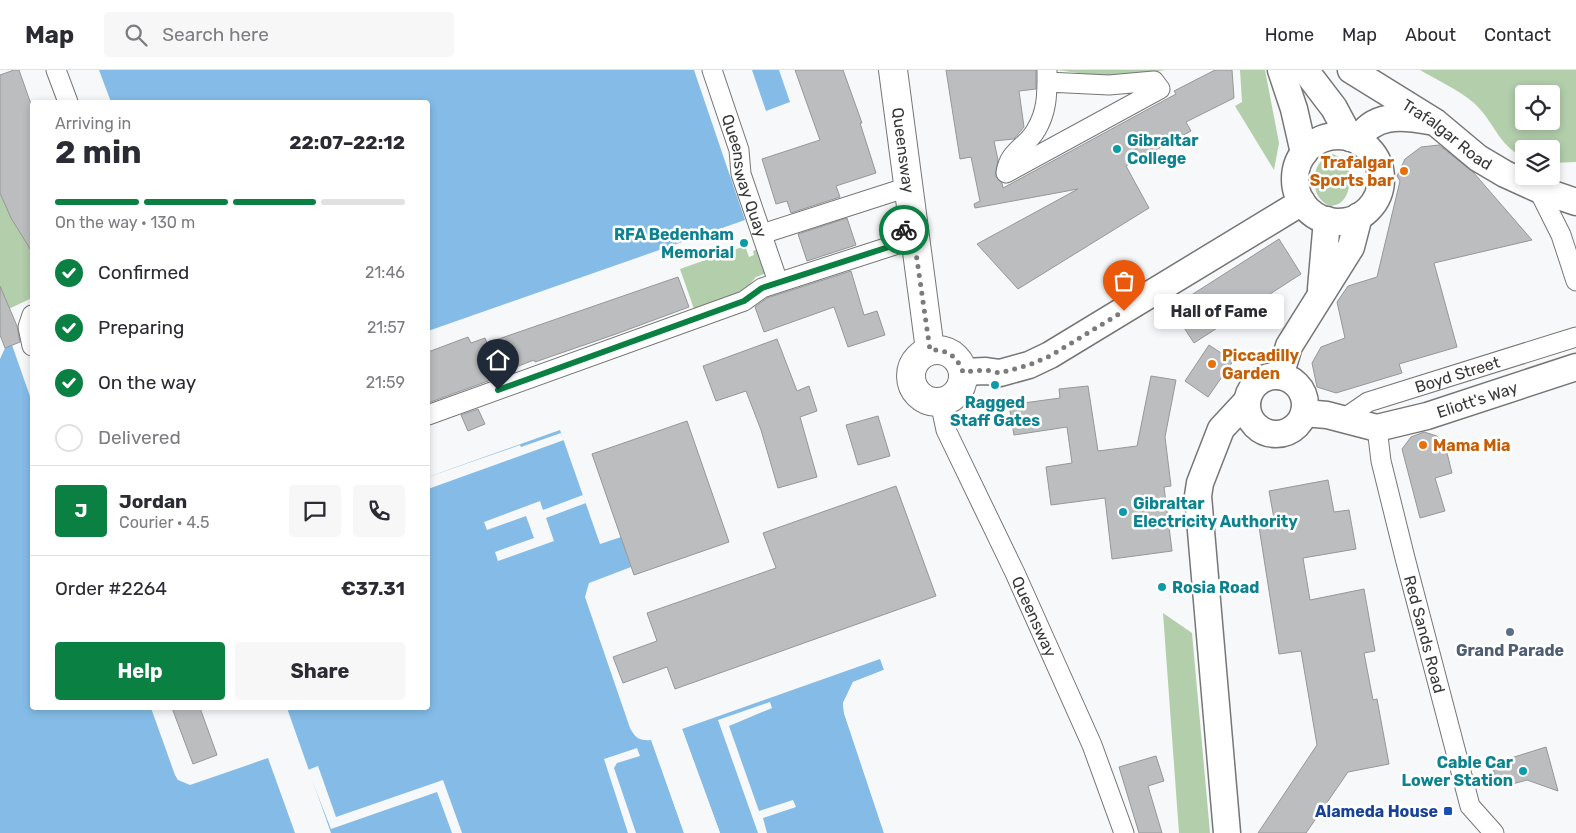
<!DOCTYPE html>
<meta charset="utf-8">
<style>
:root{--surface:#fff;--page:#f7f7f7;--text:#2b2b33;--muted:#7c7c81;--line:#e1e1e2;--accent:#0b8043}
body{margin:0;font-family:Rubik,sans-serif;background:var(--page);color:var(--text);height:100vh;display:flex;flex-direction:column;font-size:19px;white-space:nowrap}
*{box-sizing:border-box;margin:0}
p{font-size:16px;color:var(--muted)}
.icon{flex:none;width:28px;height:28px;fill:none;stroke:currentColor;stroke-width:2;stroke-linecap:round;stroke-linejoin:round}
.map{position:relative;flex:1;overflow:hidden}
.panel{position:absolute;left:30px;top:30px;width:400px;height:610px;display:flex;flex-direction:column;background:var(--surface);border-radius:5px;box-shadow:0 2px 8px #0003}
.panel>*{flex:none}
.fabs{position:absolute;left:1515px;top:15px;display:grid;gap:10px}
.fabs a{display:grid;place-items:center;width:45px;height:45px;border-radius:5px;background:var(--surface);box-shadow:0 2px 8px #0003;font-size:25px}
.pin{position:absolute;display:grid;place-items:center;width:42px;height:42px;color:#fff;margin:-51px -21px;border-radius:50% 50% 50% 0;rotate:-45deg;box-shadow:0 0 5px #0007}
.pin .icon{rotate:45deg}
.courier{position:absolute;display:grid;place-items:center;width:50px;height:50px;margin:-25px;border:4px solid #0b8043;border-radius:50%;background:#fff;color:#222;box-shadow:0 1px 6px #0007}
.bubble{position:absolute;height:35px;border-radius:5px;background:var(--surface);box-shadow:0 2px 8px #0003;font-size:16px;font-weight:700;line-height:35px;text-align:center}
.overview em{font-style:normal;font-weight:700}
.overview div{display:flex;flex-direction:column-reverse}
.overview{display:flex;align-items:center;justify-content:space-between;height:85px;padding:0 25px}
h1{font-size:32px;font-weight:700;line-height:38px}
.bar{display:grid;grid-template-columns:repeat(4,1fr);gap:8px 5px;align-content:center;height:60px;padding:0 25px}
.bar i{height:6px;border-radius:4px;background:var(--line)}
.bar .on{background:var(--accent)}
.bar p{grid-column:span 4}
.line{display:flex;align-items:center;gap:12px;padding:0 25px;border-top:1px solid var(--line)}
.line div{flex:1}
.round{display:grid;place-items:center;flex:none;width:52px;height:52px;border-radius:5px;background:var(--page)}
ol{padding:0 25px;list-style:none}
li{display:flex;align-items:center;gap:15px;height:55px}
li p{margin-inline-start:auto}
li .icon{padding:5px;border-radius:50%;background:var(--accent);color:#fff;stroke-width:4}
li:last-child{color:var(--muted)}
li i{width:28px;height:28px;border:2px solid var(--line);border-radius:50%}
.button{display:flex;gap:10px;margin-top:auto;padding:10px 25px}
.button a{flex:1;height:58px;border-radius:5px;background:var(--accent);color:#fff;font-size:20px;font-weight:700;line-height:58px;text-align:center}
.button a+a{background:var(--page);color:var(--text)}
header{display:flex;align-items:center;gap:30px;box-sizing:border-box;height:70px;padding:0 25px;background:var(--surface);border-bottom:1px solid var(--line)}
header strong{font-size:24px}
nav{display:flex;gap:28px;margin-inline-start:auto;font-size:18px}
.search{width:350px;height:45px;background:var(--page);display:flex;align-items:center;gap:12px;box-sizing:border-box;padding:0 18px;border-radius:5px;color:var(--muted);font-size:19px}
.map>svg:first-child{display:block}
</style>
<header>
<strong>Map</strong>
<div class="search"><svg class="icon" aria-label="search" viewBox="0 0 24 24"><circle cx="10" cy="10" r="6"/><path d="M15 15l6 6"/></svg>Search here</div>
<nav><a>Home</a><a>Map</a><a>About</a><a>Contact</a></nav>
</header>
<div class="map">
<svg width="1576" height="763" viewBox="0 0 1576 763">
<rect width="100%" height="100%" fill="#f7f8f9"/>
<path fill="#b2ceab" fill-rule="evenodd" d="M1057,0H1166L1108,7Z
M1240,0H1265L1279,73L1274,100L1235,36L1242,32Z
M1420,0H1576V92L1551,93V79H1524V88C1497,74 1494,51 1474,33C1459,20 1437,10 1420,0ZM1524,24H1551V51H1524Z
M1333,84L1345,90C1354,105 1351,136 1330,136C1307,127 1310,89 1333,84Z
M0,123L32,182V228L0,243Z
M745,176L749,187L754,185L753,181L758,179L767,203L756,207L744,221L694,239L680,199Z
M1163,543L1192,563L1210,763H1179Z"/>
<path fill="#84bce7" d="M99,0H694L745,150L428,261V32H111Z
M752,0H779L790,32L766,41Z
M12,275L32,332V638H151L175,705L178,710L190,715L268,688L295,763H0V289L5,278Z
M560,360L600,474L621,467L631,497L589,513L585,527L630,658C635,668 640,671 651,670L684,763H331L287,638H428V407Z
M880,589L884,600L853,612L843,633L844,643L884,763H720L682,659Z"/>
<path fill="#f7f8f9" d="M561,363L564,370L428,419V407L520,375L521,377Z
M583,425L586,433L546,448L554,471L498,491L495,482L534,468L526,446L487,460L484,452L540,431L543,440Z
M886,599L885,602L854,614L846,634L847,642L887,762L884,763L844,643L843,633L853,612Z
M770,632L772,638L729,656L759,741L793,730L796,737L763,748L767,763H758L718,650Z
M682,659L720,763H717L680,660Z
M637,678L640,686L617,693L614,698L636,763H628L604,689Z
M655,679H657L687,763H684Z
M318,696L336,747L443,710L462,763H452L437,722L331,759L308,700Z"/>
<path fill="#bcbdbe" stroke="#969798" d="M14,0H19L32,37V182L11,148L0,123V5Z
M795,0H843L862,53H860L876,103L836,116L840,127L791,143L787,131L776,134L762,89L820,70Z
M946,0H1036V19L1019,21L1024,57L1014,69L994,71L998,90L995,106L1002,113L1003,118L1176,24L1174,21L1215,0H1232L1234,28L1186,52L1191,61L1126,96L1149,138L1018,219L977,174L1078,119L975,138L974,134L980,131L971,87L960,89Z
M1439,75L1473,102L1532,170L1434,193L1457,277L1399,294L1402,303L1336,323L1317,317L1312,293L1321,277L1345,268L1337,232L1348,216L1377,207L1400,111L1397,106L1405,89L1421,77Z
M847,148L856,175L807,191L798,164Z
M1279,169L1301,204L1194,273L1171,238Z
M851,201L864,245L877,241L885,265L848,277L834,237L764,262L755,237L767,228Z
M678,207L689,237L616,264L535,292L534,290L498,304L499,307L428,333V282L468,267L471,273L485,268L487,273Z
M0,216L17,256L20,272L5,278L0,265Z
M777,269L797,321L809,316L817,341L800,347L817,407L778,418L761,360L746,321L716,331L703,296Z
M1209,275L1233,291L1208,327L1185,311Z
M1151,306L1176,310L1165,367L1171,416L1164,417L1172,481L1112,489L1105,428L1051,435L1046,397L1072,393L1067,357L1014,365L1009,335L1060,328L1059,319L1088,316L1098,381L1137,376Z
M478,339L485,354L468,361L461,345Z
M878,346L890,386L858,395L846,355Z
M687,351L729,472L634,505L592,384Z
M1424,362L1437,366L1446,379L1452,403L1435,408L1445,441L1420,448L1402,379L1411,367Z
M1328,410L1334,442L1349,440L1356,479L1303,488L1310,530L1364,519L1375,581L1364,583L1373,630L1377,629L1389,694L1348,702L1306,763H1258L1317,675L1301,581L1279,584L1259,457L1275,454L1269,421Z
M896,416L936,526L675,619L667,597L623,613L613,587L657,571L647,543L776,498L763,463Z
M172,638H200L217,685L193,694Z
M1546,677L1558,721L1527,710L1498,718L1492,694Z
M1156,686L1164,711L1148,716L1162,763H1139L1119,697Z"/>
<g fill="none" stroke-linecap="round" stroke-linejoin="round">
<defs>
<g id="street">
<path d="M56,0L68,32"/>
<path id="s1" d="M712,0L739,80L741,104L778,212"/>
<path d="M1047,0C1047,22 1048,40 1036,60C1026,78 1009,80 1006,103L1160,19L1154,11L1109,15L1047,12"/>
<path d="M1538,119L1561,165L1576,211"/>
<path d="M762,164L908,117"/>
<path d="M32,245L28,257L32,276"/>
<path id="s2" d="M940,332L946,360L1015,503L1092,675L1124,763"/>
<path d="M428,345L744,231L762,218L904,172V161L909,151"/>
<path id="s3" d="M1342,350L1368,332L1576,267"/>
<path id="s4" d="M1377,358L1381,391L1405,488L1470,736L1494,763"/>
</g>
<g id="secondary">
<path d="M1281,0L1294,39L1304,83"/>
<path d="M1305,0L1334,38L1350,68"/>
<path id="s5" d="M1351,0L1435,52L1478,88L1505,104L1538,119L1576,132"/>
<circle cx="1338" cy="109" r="43"/>
<path d="M1358,71C1372,43 1402,46 1429,51"/>
<path d="M1321,219L1327,150"/>
<path d="M963,302L986,301L1000,303L1029,295L1050,285L1302,132"/>
<path d="M1280,306L1289,276L1351,177L1359,146"/>
<circle cx="1276" cy="335" r="29"/>
<path id="s6" d="M1304,343L1327,345L1377,358L1427,346L1576,297"/>
<path d="M1227,763L1198,426L1200,413L1221,359L1247,331"/>
</g>
<g id="primary">
<path id="s7" d="M893,0L930,280"/>
<circle cx="937" cy="306" r="26"/>
</g>
</defs>
<use href="#street" stroke="#767677" stroke-width="21"/>
<use href="#secondary" stroke="#767677" stroke-width="29"/>
<use href="#primary" stroke="#767677" stroke-width="30"/>
<use href="#street" stroke="#fff" stroke-width="19"/>
<use href="#secondary" stroke="#fff" stroke-width="26"/>
<use href="#primary" stroke="#fff" stroke-width="28"/>
</g>
<g fill="none" stroke-linecap="round" stroke-linejoin="round">
<path stroke="#7b7b7c" stroke-width="5" stroke-dasharray="0 9" d="M904,160L911,148L930,280C947,279 957,286 963,302L986,300L1000,303L1029,295L1050,286L1124,241"/>
<path stroke="#0b8043" stroke-width="6" d="M498,320L744,231L762,218L904,172V160"/>
</g>
<g fill="#0f9aa8" stroke="#fff" stroke-width="2">
<circle cx="1117" cy="79" r="5"/>
<circle cx="744" cy="173" r="5"/>
<circle cx="995" cy="315" r="5"/>
<circle cx="1123" cy="442" r="5"/>
<circle cx="1162" cy="517" r="5"/>
<circle cx="1523" cy="701" r="5"/>
</g>
<g fill="#e8710a" stroke="#fff" stroke-width="2">
<circle cx="1404" cy="101" r="5"/>
<circle cx="1212" cy="294" r="5"/>
<circle cx="1423" cy="375" r="5"/>
</g>
<circle fill="#5c6f8a" stroke="#fff" stroke-width="2" cx="1510" cy="562" r="5"/>
<rect fill="#1a4fb4" stroke="#fff" stroke-width="2" x="1443" y="736" width="10" height="10" rx="2.5"/>
<g text-anchor="middle" stroke-width="5" stroke-linejoin="round" paint-order="stroke">
<g font-size="16" fill="#383839" stroke="#fff">
<text dy="6" stroke="none"><textPath href="#s5" startOffset="116">Trafalgar Road</textPath></text>
<text dy="6" stroke="none"><textPath href="#s7" startOffset="81">Queensway</textPath></text>
<text dy="6" stroke="none"><textPath href="#s1" startOffset="111">Queensway Quay</textPath></text>
<text dy="6" stroke="none"><textPath href="#s3" startOffset="125">Boyd Street</textPath></text>
<text dy="6" stroke="none"><textPath href="#s6" startOffset="179">Eliott's Way</textPath></text>
<text dy="6" stroke="none"><textPath href="#s2" startOffset="235">Queensway</textPath></text>
<text dy="6" stroke="none"><textPath href="#s4" startOffset="212">Red Sands Road</textPath></text>
</g>
<g font-size="16" font-weight="bold" fill="#0d838f" stroke="#fff" text-anchor="start">
<text x="1127" y="76">Gibraltar<tspan x="1127" dy="18">College</tspan></text>
<text x="734" y="170" text-anchor="end">RFA Bedenham<tspan x="734" dy="18">Memorial</tspan></text>
<text x="995" y="338" text-anchor="middle">Ragged<tspan x="995" dy="18">Staff Gates</tspan></text>
<text x="1133" y="439">Gibraltar<tspan x="1133" dy="18">Electricity Authority</tspan></text>
<text x="1172" y="523">Rosia Road</text>
<text x="1513" y="698" text-anchor="end">Cable Car<tspan x="1513" dy="18">Lower Station</tspan></text>
</g>
<g font-size="16" font-weight="bold" fill="#c56008" stroke="#fff" text-anchor="start">
<text x="1394" y="98" text-anchor="end">Trafalgar<tspan x="1394" dy="18">Sports bar</tspan></text>
<text x="1222" y="291">Piccadilly<tspan x="1222" dy="18">Garden</tspan></text>
<text x="1433" y="381">Mama Mia</text>
</g>
<g font-size="16" font-weight="bold" fill="#4e5e75" stroke="#fff">
<text x="1510" y="586">Grand Parade</text>
</g>
<g font-size="16" font-weight="bold" fill="#164399" stroke="#fff" text-anchor="end">
<text x="1438" y="747">Alameda House</text>
</g>
</g>
</svg>
<div class="fabs">
<a><svg class="icon" aria-label="locate" viewBox="0 0 24 24"><circle cx="12" cy="12" r="6"/><path d="M12 2v4M12 18v4M2 12h4M18 12h4"/></svg></a>
<a><svg class="icon" aria-label="layers" viewBox="0 0 24 24"><path d="M12 4l9 5-9 5-9-5zM3 14l9 5 9-5"/></svg></a>
</div>
<div class="pin" style="left:1124px;top:241px;background:#ea580c"><svg class="icon" aria-label="bag" viewBox="0 0 24 24"><path d="M5 8h14l-1 12H6zM9 8a3 3 0 0 1 6 0"/></svg></div>
<div class="pin" style="left:498px;top:320px;background:#1f2937"><svg class="icon" aria-label="home" viewBox="0 0 24 24"><path d="M3 11l9-7 9 7M6 9v11h12V9"/></svg></div>
<div class="courier" style="left:904px;top:160px"><svg class="icon" aria-label="bike" viewBox="0 0 24 24"><circle cx="6" cy="16" r="4"/><circle cx="18" cy="16" r="4"/><path d="M6 16l4-8h5l3 8M10 8l3 8H6M13 5h3"/></svg></div>
<div class="bubble" style="left:1154px;top:224px;width:130px">Hall of Fame</div>
<section class="panel">
<div class="overview"><div><h1>2 min</h1><p>Arriving in</p></div><em>22:07–22:12</em></div>
<div class="bar"><i class="on"></i><i class="on"></i><i class="on"></i><i></i><p>On the way · 130 m</p></div>
<ol>
<li><svg class="icon" aria-label="check" viewBox="0 0 24 24"><path d="M5 12l5 5 9-10"/></svg>Confirmed<p>21:46</p></li>
<li><svg class="icon" aria-label="check" viewBox="0 0 24 24"><path d="M5 12l5 5 9-10"/></svg>Preparing<p>21:57</p></li>
<li><svg class="icon" aria-label="check" viewBox="0 0 24 24"><path d="M5 12l5 5 9-10"/></svg>On the way<p>21:59</p></li>
<li><i></i>Delivered</li>
</ol>
<div class="line" style="height:90px"><b class="round" style="background:var(--accent);color:#fff">J</b><div><b>Jordan</b><p>Courier · 4.5</p></div><a class="round"><svg class="icon" aria-label="chat" viewBox="0 0 24 24"><path d="M4 5h16v11H9l-5 4z"/></svg></a><a class="round"><svg class="icon" aria-label="phone" viewBox="0 0 24 24"><path d="M5 4h4l2 5-3 2q2 4 5 5l2-3 5 2v4C11 20 4 13 5 4z"/></svg></a></div>
<div class="line" style="height:65px"><div>Order #2264</div><b>€37.31</b></div>
<div class="button"><a>Help</a><a>Share</a></div>
</section>
</div>
